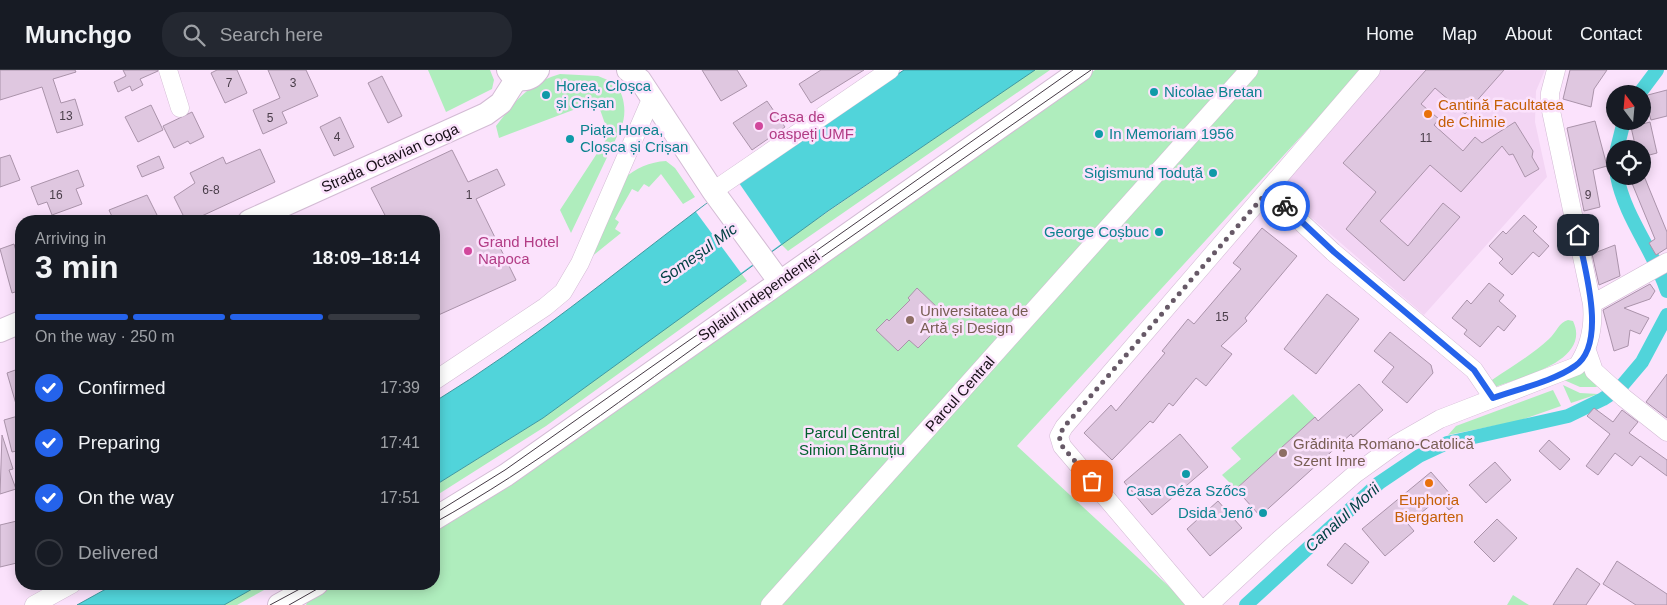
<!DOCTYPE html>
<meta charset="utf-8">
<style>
:root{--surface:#171b24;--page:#242831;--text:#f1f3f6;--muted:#9ea1a6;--line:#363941;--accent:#2563eb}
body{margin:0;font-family:Arial,sans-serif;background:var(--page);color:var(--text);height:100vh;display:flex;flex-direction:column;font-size:19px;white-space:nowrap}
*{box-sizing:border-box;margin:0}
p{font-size:16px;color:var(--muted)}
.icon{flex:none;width:28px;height:28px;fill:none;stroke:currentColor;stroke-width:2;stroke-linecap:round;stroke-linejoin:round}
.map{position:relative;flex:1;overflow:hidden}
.panel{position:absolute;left:15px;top:145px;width:425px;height:375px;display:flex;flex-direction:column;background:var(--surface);border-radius:20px;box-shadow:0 2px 12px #0003}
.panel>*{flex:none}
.needle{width:32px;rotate:344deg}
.controls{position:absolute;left:1606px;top:15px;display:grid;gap:10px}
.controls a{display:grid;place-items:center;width:45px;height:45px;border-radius:50%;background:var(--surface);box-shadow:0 2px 12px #0003;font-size:25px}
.pin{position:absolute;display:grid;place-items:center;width:42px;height:42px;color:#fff;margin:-21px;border-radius:10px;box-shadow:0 2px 8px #0006}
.courier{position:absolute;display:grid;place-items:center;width:50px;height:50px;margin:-25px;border:4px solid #2563eb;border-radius:50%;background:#fff;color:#222;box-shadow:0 1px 6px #0007}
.headline em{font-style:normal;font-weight:700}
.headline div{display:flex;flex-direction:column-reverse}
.headline{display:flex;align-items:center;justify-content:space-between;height:85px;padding:0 20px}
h1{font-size:32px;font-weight:700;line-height:38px}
.bar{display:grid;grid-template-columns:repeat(4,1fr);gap:8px 5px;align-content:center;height:60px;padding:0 20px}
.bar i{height:6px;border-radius:4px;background:var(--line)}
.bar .selected{background:var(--accent)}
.bar p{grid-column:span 4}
ol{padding:0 20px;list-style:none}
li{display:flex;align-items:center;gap:15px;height:55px}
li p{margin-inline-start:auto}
li .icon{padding:5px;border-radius:50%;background:var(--accent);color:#fff;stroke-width:4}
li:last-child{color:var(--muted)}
li i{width:28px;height:28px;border:2px solid var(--line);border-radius:50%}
header{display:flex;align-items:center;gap:30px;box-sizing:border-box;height:70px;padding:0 25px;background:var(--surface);border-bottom:1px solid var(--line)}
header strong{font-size:24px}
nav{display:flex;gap:28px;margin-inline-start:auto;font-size:18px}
.search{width:350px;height:45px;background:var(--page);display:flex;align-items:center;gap:12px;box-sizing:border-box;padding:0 18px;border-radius:20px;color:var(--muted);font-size:19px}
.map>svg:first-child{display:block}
</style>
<header>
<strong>Munchgo</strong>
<div class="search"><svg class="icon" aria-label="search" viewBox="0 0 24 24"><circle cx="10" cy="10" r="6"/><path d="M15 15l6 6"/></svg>Search here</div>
<nav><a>Home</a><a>Map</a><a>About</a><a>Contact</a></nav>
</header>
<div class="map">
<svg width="1667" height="535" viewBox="0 0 1667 535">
<rect width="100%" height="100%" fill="#fbe2fc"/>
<path fill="#f3d5f4" d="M1379,0H1545L1536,21L1535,52L1547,107L1424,245L1276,117Z"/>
<path fill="#afedbd" d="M428,0H490L494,10L492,19L446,42Z
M1034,0H1050L788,181L781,174Z
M1095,0H1362L1017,376L1189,535H306L309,528L331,514H434V456Z
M560,4L598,6L615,13C625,25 627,44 621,58L571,163L560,140L609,65L597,31L499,68L496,56C514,32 530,12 560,4Z
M666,91L675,98L695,127L683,134L661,104L649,117L644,114L638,122L632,119L615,149L619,152L615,159L621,163L590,188L624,109C635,98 650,92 666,91Z
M741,203L747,211L546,356L434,427V416L543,348Z
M1568,250L1573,251C1592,291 1521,307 1495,317L1492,310C1511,297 1532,285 1549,269C1556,263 1559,252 1568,250Z
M1585,300L1597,317H1580L1564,310Z
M1563,315L1580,323L1598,324L1571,333Z
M1553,320L1561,336L1518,351L1448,365L1456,356Z
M1293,324L1315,347L1236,419L1222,405L1241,389L1231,378Z
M208,514H275L237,535H183Z
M1513,525L1529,535H1507Z"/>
<path fill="#51d4da" stroke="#4099a0" d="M904,0H1035L828,141L543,348L434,416V332C529,274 614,203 703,136C768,88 837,45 904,0Z
M115,514H261L224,535H77Z"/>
<path fill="#fbe2fc" d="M737,110L781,174L741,203L696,142Z"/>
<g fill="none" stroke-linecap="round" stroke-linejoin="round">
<path stroke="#51d4da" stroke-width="14" d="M1639,24L1657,0
M1617,79L1624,51
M1617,106C1625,148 1654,181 1667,221
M1246,535L1379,413L1419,386L1447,373L1568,346L1603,329L1620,318L1642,292L1667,245"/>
</g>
<path fill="#dfc7e0" stroke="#aa93aa" d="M0,0H75L76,2L53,9L61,33L75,29L83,55L57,63L42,17L0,30Z
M123,0H158V1L140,9L143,15L132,21L130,16L118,22L114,12L126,6Z
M217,0H237L247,23L225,33L211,3Z
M268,0H306L318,26L282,42L287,53L263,64L253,40L280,28Z
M702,0H737L747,16L721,31Z
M821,0H864L811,33L799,14Z
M1426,0H1504L1465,44L1435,18L1421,34L1439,49L1434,55L1463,81L1475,67L1482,73L1515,52L1533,81L1532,87L1539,99L1525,107L1513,84L1509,85L1502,76L1461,122L1430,95L1380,151L1408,176L1443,133L1460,147L1404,211L1346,159L1376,122L1343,93Z
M1570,0H1607L1594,19L1591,37L1563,29Z
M382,6L402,46L388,53L368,13Z
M1667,20V46L1651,50L1644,26Z
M767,31L785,57L752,80L733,53Z
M151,35L163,60L138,72L125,47Z
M192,42L204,67L190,74L188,71L174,78L163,56Z
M340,47L354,77L334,86L320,57Z
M1595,51L1607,96L1593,100L1600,137L1584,141L1567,58Z
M1650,52L1657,83L1642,87V79H1636L1631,57Z
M260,79L275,112L191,151H186L174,127L195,113L190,103L223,87L226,94Z
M452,80L468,112L497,99L505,115L476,129L516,210L434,247V151H388L371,118Z
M10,85L20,110L0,117V88Z
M159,86L164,98L142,107L137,96Z
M78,100L84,116L76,119L82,134L52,145L47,132L38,135L31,117Z
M1629,106H1644L1667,162V178L1656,185L1649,173L1655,169Z
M147,125L160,151H114L109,140Z
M1524,145L1537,157L1533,161L1549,176L1539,187L1533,182L1512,205L1499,193L1503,189L1489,176L1503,161L1506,164Z
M1262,158L1297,186L1245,248L1247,251L1221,276L1232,284L1206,316L1196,308L1173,336L1169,333L1153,353L1150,351L1112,390L1084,363L1111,335L1116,341L1165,283L1162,281L1188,249L1194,254L1241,199L1233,193Z
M14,174L21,198V220L12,223L0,179Z
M1615,175L1620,206L1599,215L1592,184Z
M1489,213L1504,225L1499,231L1516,246L1504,261L1498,256L1480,277L1464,264L1467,260L1452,248L1467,230L1471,234Z
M1650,214L1655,221L1650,229L1624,238L1649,248L1640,264L1630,260L1628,276L1614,281L1603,240Z
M917,218L939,239L927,252L936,260L918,278L909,270L898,281L876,260L887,249L889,251L910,230L908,228Z
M1327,224L1359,249L1316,304L1284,279Z
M1390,262L1431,295L1433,303L1407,333L1382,312L1394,297L1374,281Z
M21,298V340L18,341L7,303Z
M1667,304V348L1646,332Z
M1359,314L1383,340L1353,367L1351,364L1260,446L1236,419L1315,347L1318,351Z
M1594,338L1613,352L1622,340L1638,352L1629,363L1667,390V406L1640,386L1632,396L1615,383L1598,405L1586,396L1610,364L1587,346Z
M18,346L21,361V380L12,382L4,350Z
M1180,364L1208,397L1152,445L1124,412Z
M2,365L13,399L9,400L16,419L0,424Z
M1549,370L1570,389L1560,400L1539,381Z
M1495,392L1511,410L1486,433L1469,415Z
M1431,402L1458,433L1449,440L1439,428L1408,454L1414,461L1385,486L1362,459Z
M1218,431L1242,458L1210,486L1187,459Z
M1497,449L1517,468L1494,492L1474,472Z
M21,450V492L0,497V455Z
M1345,473L1369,492L1352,514L1327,495Z
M1617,491L1667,524V535H1636L1603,514Z
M1577,498L1600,514L1586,535H1553Z"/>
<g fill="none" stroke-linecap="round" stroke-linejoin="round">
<defs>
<path id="minor" d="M168,0L180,38
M713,121L890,0
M1268,121L1333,182L1474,300L1493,328
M1592,234L1667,192
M1587,281L1594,301L1624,328L1667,362
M434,311L545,237L563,222L580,193L652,27
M34,535L72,514
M770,535L1249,0
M1197,535L1062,376L1059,366L1064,357L1371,0
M1209,535L1279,470L1355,404L1398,373L1440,349L1577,296C1590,277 1594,257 1592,234L1550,36V23L1556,0"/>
<path id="major" d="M508,0C516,13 530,12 538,0
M628,0L640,10L713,121L779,211
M249,151L486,44L501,33L517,8
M0,261L21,252
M434,449L506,405L1081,0
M279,535L317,514"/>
</defs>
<use href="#minor" stroke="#d3bbd4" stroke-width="19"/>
<use href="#major" stroke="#d3bbd4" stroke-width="24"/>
<use href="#minor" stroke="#fff" stroke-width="18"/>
<use href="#major" stroke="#fff" stroke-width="22"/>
<path stroke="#453a45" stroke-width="1" d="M434,444L505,400L1073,0
M434,453C537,396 630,323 726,255C846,169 969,85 1091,0
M270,535L309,514
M289,535L326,514"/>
</g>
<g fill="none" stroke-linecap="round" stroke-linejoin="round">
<path stroke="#675967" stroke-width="5" stroke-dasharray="0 9" d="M1092,411L1062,376L1059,366L1064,357L1268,121L1285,136"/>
<path stroke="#2563eb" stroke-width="6" d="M1285,136L1334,182L1474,300L1493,328C1518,319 1554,311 1575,296C1608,274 1584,196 1578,165"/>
</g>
<g fill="#0f9aa8" stroke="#fbe2fc" stroke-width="2">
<circle cx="1154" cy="22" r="5"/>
<circle cx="546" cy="25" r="5"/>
<circle cx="1099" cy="64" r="5"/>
<circle cx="570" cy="69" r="5"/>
<circle cx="1213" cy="103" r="5"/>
<circle cx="1159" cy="162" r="5"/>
<circle cx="1186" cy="404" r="5"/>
<circle cx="1263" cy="443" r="5"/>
</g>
<g fill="#e8710a" stroke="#fbe2fc" stroke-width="2">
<circle cx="1428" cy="44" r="5"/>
<circle cx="1429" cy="413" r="5"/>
</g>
<g fill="#d1479c" stroke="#fbe2fc" stroke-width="2">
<circle cx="759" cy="56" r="5"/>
<circle cx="468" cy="181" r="5"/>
</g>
<g fill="#8d6e63" stroke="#fbe2fc" stroke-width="2">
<circle cx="910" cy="250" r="5"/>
<circle cx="1283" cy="383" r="5"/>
</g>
<g text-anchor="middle" stroke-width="5" stroke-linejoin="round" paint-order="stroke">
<g font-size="12" fill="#493d49">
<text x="229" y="17">7</text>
<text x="293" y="17">3</text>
<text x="66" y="50">13</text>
<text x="270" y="52">5</text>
<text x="337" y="71">4</text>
<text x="1426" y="72">11</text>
<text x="211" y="124">6-8</text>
<text x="56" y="129">16</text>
<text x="469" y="129">1</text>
<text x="1588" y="129">9</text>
<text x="1222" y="251">15</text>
</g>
<g font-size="15" fill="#0d838f" stroke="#fbe2fc" text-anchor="start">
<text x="556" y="21">Horea, Cloșca<tspan x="556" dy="17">și Crișan</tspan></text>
<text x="1164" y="27">Nicolae Bretan</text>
<text x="580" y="65">Piața Horea,<tspan x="580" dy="17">Cloșca și Crișan</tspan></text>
<text x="1109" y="69">In Memoriam 1956</text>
<text x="1203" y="108" text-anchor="end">Sigismund Toduță</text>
<text x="1149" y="167" text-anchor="end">George Coșbuc</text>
<text x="1186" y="426" text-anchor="middle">Casa Géza Szőcs</text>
<text x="1253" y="448" text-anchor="end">Dsida Jenő</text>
</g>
<g font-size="15" fill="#c56008" stroke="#fbe2fc" text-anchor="start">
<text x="1438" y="40">Cantină Facultatea<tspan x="1438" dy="17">de Chimie</tspan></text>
<text x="1429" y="435" text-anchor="middle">Euphoria<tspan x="1429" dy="17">Biergarten</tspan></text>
</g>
<g font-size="15" fill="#b23c85" stroke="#fbe2fc" text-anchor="start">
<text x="769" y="52">Casa de<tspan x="769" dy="17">oaspeți UMF</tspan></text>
<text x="478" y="177">Grand Hotel<tspan x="478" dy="17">Napoca</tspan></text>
</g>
<g font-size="15" fill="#170f17" stroke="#fbe2fc">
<text transform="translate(390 88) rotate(-24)" y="5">Strada Octavian Goga</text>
<text transform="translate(759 226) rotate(-35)" y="5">Splaiul Independenței</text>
<text transform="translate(960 324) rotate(-48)" y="5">Parcul Central</text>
</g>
<g font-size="15" fill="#785e54" stroke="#fbe2fc" text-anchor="start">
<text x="920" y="246">Universitatea de<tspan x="920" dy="17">Artă și Design</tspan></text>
<text x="1293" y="379">Grădinița Romano-Catolică<tspan x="1293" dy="17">Szent Imre</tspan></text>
</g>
<g font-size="15" fill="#01602c" stroke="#fbe2fc">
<text x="852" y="368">Parcul Central<tspan x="852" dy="17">Simion Bărnuțiu</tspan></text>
</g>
<g font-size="16" font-style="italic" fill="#034245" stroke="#fbe2fc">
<text transform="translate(698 183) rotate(-36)" y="6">Someșul Mic</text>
<text transform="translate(1342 447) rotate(-42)" y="6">Canalul Morii</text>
</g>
</g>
</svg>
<div class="controls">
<a><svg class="needle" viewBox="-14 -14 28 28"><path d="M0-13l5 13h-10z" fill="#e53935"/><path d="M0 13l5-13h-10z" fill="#9ea1a6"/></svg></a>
<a><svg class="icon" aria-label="locate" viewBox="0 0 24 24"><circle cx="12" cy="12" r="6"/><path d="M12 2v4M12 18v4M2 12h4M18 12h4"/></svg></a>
</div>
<div class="pin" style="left:1092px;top:411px;background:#ea580c"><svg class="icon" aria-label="bag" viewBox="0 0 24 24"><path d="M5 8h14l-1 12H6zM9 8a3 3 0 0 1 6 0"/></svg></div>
<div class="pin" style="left:1578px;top:165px;background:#1f2937"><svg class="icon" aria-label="home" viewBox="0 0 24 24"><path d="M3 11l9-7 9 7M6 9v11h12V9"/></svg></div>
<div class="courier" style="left:1285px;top:136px"><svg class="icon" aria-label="bike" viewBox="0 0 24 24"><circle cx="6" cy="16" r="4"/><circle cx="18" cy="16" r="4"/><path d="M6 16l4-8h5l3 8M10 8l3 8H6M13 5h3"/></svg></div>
<section class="panel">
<div class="headline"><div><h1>3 min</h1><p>Arriving in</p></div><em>18:09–18:14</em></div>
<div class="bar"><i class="selected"></i><i class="selected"></i><i class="selected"></i><i></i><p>On the way · 250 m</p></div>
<ol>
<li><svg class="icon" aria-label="check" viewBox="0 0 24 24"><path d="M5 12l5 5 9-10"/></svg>Confirmed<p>17:39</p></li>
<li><svg class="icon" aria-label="check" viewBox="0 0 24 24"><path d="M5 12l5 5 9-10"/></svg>Preparing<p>17:41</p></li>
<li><svg class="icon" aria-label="check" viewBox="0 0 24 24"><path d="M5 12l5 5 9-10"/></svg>On the way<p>17:51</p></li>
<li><i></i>Delivered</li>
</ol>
</section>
</div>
